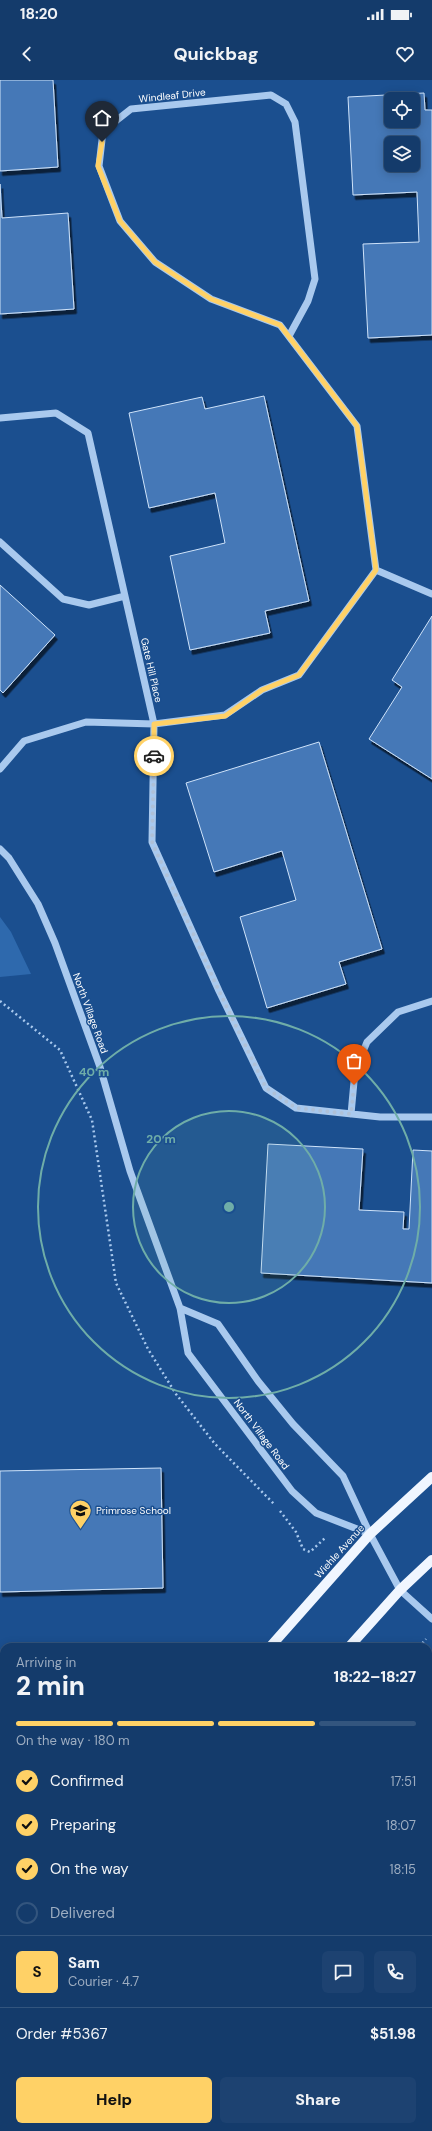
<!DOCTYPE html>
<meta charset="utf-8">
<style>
:root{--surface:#143b6b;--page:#1d4271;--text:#f1f3f6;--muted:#9dadc1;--line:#33557e;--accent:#ffd166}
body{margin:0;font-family:"DM Sans",sans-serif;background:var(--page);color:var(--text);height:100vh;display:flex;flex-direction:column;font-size:15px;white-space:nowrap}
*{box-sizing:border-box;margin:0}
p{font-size:13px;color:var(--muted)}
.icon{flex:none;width:22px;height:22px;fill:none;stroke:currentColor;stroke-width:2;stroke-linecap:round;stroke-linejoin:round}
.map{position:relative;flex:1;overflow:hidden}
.sheet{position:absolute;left:0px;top:1563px;width:432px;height:488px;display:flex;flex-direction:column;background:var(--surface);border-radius:12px 12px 0 0;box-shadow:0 2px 10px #0003,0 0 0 1px var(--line)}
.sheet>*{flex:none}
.buttons{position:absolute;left:384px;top:12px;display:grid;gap:8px}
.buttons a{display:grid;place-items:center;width:36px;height:36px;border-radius:6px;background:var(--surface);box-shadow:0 2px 10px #0003,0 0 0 1px var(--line);font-size:20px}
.pin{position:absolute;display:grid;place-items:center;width:34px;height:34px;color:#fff;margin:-41px -17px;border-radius:50% 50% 50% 0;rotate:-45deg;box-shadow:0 0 4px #0007}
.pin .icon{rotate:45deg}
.courier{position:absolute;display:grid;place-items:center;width:40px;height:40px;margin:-20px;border:3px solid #ffd166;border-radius:50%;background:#fff;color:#222;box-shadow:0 1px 5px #0007}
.headline em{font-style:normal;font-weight:800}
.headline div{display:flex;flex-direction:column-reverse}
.headline{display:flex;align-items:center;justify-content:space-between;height:68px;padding:0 16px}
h1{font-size:26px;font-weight:800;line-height:30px}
.bar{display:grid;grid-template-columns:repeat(4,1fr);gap:6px 4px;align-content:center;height:48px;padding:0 16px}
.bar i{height:5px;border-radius:3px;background:var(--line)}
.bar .active{background:var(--accent)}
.bar p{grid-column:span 4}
.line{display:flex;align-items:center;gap:10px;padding:0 16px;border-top:1px solid var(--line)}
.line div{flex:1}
.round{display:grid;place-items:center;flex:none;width:42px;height:42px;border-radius:6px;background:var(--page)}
ol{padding:0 16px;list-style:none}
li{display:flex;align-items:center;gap:12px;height:44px}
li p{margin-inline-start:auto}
li .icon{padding:4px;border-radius:50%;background:var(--accent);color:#111;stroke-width:4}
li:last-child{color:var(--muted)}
li i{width:22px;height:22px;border:2px solid var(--line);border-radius:50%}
.primary-button{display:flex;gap:8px;margin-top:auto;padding:8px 16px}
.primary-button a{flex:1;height:46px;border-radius:6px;background:var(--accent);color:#111;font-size:16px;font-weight:800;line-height:46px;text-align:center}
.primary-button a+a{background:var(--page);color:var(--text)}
.status{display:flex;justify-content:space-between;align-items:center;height:28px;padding:0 20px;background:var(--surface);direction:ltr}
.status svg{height:11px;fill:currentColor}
header{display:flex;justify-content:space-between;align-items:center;height:52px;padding:0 16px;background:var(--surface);font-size:18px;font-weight:800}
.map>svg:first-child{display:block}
</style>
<div class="status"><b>18:20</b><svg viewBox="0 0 49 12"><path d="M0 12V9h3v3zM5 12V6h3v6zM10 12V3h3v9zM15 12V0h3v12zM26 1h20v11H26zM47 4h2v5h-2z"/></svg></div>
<header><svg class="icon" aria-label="back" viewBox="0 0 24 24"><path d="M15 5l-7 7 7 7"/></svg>Quickbag<svg class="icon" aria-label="heart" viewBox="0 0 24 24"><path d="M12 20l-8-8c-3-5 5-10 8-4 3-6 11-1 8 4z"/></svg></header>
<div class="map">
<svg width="432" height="2051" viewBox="0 0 432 2051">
<defs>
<filter id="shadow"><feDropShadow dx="2.5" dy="4.5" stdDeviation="0" flood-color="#0009"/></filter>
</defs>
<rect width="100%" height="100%" fill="#1b4f8f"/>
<path fill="#2e69ad" d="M0,837L11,852L31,894L0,897Z
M95,2047H374L377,2051H91Z"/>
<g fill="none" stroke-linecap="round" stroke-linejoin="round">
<path stroke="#9cc4f0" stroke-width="10" d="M179,2047L183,2051"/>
</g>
<path fill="#4478b7" stroke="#cfe3fa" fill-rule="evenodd" filter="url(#shadow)" d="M0,0H53L58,87L0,91Z
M424,13L425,30H432V255L368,258L363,164L419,162L417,112L353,115L348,17ZM391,19H413V41H391ZM391,63H413V85H391Z
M0,104L2,138L68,133L74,229L0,234Z
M264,316L309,521L265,531L270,553L190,570L170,476L225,463L215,413L149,428L129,333L202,317L205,329Z
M0,505L55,555L3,613L0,610Z
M432,536V699L369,659L402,607L392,600Z
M319,662L382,869L339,882L346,904L267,928L240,837L296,820L282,771L214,792L186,703Z
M268,1064L363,1069L359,1130L404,1132L403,1149H409L413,1070L432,1071V1203L261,1193Z
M161,1388L163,1508L0,1512V1391Z
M432,1718V1750L429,1751L432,1763V1783L428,1784V1719Z
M428,1804L432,1818L428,1819Z
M432,1929V1968L428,1969V1931Z"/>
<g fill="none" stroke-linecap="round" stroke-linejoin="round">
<path stroke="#a9c9ee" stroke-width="2.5" stroke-dasharray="2 3" stroke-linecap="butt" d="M0,921L60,970L92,1040L116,1203L148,1269L176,1314L215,1364L274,1424
M280,1431L296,1452L303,1469L310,1472L325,1458
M419,1567L426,1559
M96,2047V2051
M41,2051L44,2047"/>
<path stroke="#a9c9ee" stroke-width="7" d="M0,338L56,333L88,353L154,644L152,762L219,911L266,1008L296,1028L380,1037H432
M0,462L63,519L89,525L125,516
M376,490L432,514
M0,689L24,661L86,642L154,644L225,635L262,610L299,595L376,490L357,346L280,245L211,219L155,182L120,141L99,86L103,51L131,29L271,15L286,24L295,42L315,199L308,221L289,256
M0,769L9,778L38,824L55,863L100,987L130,1091L180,1228L188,1273L292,1411L316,1433L370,1454
M351,1034L355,991L367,962L398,932L432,921
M180,1228L218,1244L258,1301L293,1344L343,1396L370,1454L400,1510L432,1539"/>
<path stroke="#f0f6ff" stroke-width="10" d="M270,1567L370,1454L432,1397
M349,1567L400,1510L432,1480
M0,1940L4,1934
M3,2051L6,2047"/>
</g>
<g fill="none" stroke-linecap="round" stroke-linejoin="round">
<path stroke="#afc1d8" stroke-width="4" stroke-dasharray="0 7.2" d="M154,676L152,762L219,911L266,1008L296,1028L351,1034L354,1005"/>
<path stroke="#ffd166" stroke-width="5" d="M102,62L98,86L120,141L155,182L211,219L280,245L357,346L376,490L299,595L262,610L225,636L154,644V676"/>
</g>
<circle cx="229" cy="1127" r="96" fill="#6fada8" fill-opacity=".12"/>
<g fill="none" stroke="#6fada8" stroke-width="2">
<circle cx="229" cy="1127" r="96"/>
<circle cx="229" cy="1127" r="191"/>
</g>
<defs>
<symbol id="school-pin" viewBox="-11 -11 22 30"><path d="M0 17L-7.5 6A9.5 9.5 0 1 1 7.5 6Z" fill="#ffd166" stroke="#1b4f8f"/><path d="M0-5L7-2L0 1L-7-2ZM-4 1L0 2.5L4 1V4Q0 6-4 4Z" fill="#111"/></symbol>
</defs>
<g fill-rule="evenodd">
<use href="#school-pin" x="68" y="1418" width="25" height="34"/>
</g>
<g text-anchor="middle" stroke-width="3" stroke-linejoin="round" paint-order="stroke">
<g font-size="10" fill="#fff" stroke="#1b4f8f">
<text transform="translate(172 15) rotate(-6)" y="4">Windleaf Drive</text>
<text transform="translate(152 590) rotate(77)" y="4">Gate Hill Place</text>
<text transform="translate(91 933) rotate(70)" y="4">North Village Road</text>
<text transform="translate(262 1354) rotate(53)" y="4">North Village Road</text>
<text transform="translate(339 1471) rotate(-48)" y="4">Wiehle Avenue</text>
</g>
<g font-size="10" fill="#fff" stroke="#1b4f8f" text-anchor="start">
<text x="96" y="1434">Primrose School</text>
</g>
</g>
<circle cx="229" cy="1127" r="6" fill="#6fada8" stroke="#1b4f8f" stroke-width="2"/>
<g font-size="12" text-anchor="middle" font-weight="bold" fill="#6fada8" stroke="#1b4f8f" stroke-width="3" stroke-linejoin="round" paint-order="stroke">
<text x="94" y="996">40 m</text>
<text x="161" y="1063">20 m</text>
</g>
</svg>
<div class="buttons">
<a><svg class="icon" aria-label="locate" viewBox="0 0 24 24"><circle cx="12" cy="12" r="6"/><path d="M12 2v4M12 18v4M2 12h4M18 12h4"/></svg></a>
<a><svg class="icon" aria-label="layers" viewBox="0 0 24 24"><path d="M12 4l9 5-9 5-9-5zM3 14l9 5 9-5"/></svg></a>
</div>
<div class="pin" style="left:354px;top:1005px;background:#ea580c"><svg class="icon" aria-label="bag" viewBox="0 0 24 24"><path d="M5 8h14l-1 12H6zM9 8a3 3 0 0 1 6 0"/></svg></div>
<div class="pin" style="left:102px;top:62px;background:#1f2937"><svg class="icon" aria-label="home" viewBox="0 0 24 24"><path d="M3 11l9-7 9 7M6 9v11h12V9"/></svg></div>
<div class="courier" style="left:154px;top:676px"><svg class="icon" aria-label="car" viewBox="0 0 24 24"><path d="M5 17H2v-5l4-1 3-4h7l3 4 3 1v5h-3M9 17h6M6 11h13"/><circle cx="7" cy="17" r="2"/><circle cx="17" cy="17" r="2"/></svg></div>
<section class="sheet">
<div class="headline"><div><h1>2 min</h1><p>Arriving in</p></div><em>18:22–18:27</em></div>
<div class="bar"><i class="active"></i><i class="active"></i><i class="active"></i><i></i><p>On the way · 180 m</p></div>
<ol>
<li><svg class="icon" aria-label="check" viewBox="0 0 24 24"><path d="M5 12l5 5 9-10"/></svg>Confirmed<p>17:51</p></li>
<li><svg class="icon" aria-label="check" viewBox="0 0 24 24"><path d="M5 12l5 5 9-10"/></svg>Preparing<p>18:07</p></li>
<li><svg class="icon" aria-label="check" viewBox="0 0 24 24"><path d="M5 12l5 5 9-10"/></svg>On the way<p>18:15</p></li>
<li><i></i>Delivered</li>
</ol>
<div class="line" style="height:72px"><b class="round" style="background:var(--accent);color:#111">S</b><div><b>Sam</b><p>Courier · 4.7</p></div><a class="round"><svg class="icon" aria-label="chat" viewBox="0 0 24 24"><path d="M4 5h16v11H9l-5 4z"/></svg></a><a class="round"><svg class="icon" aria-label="phone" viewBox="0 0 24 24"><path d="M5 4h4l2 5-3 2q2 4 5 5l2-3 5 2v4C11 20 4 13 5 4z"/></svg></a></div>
<div class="line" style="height:52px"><div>Order #5367</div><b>$51.98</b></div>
<div class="primary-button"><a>Help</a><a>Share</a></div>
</section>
</div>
